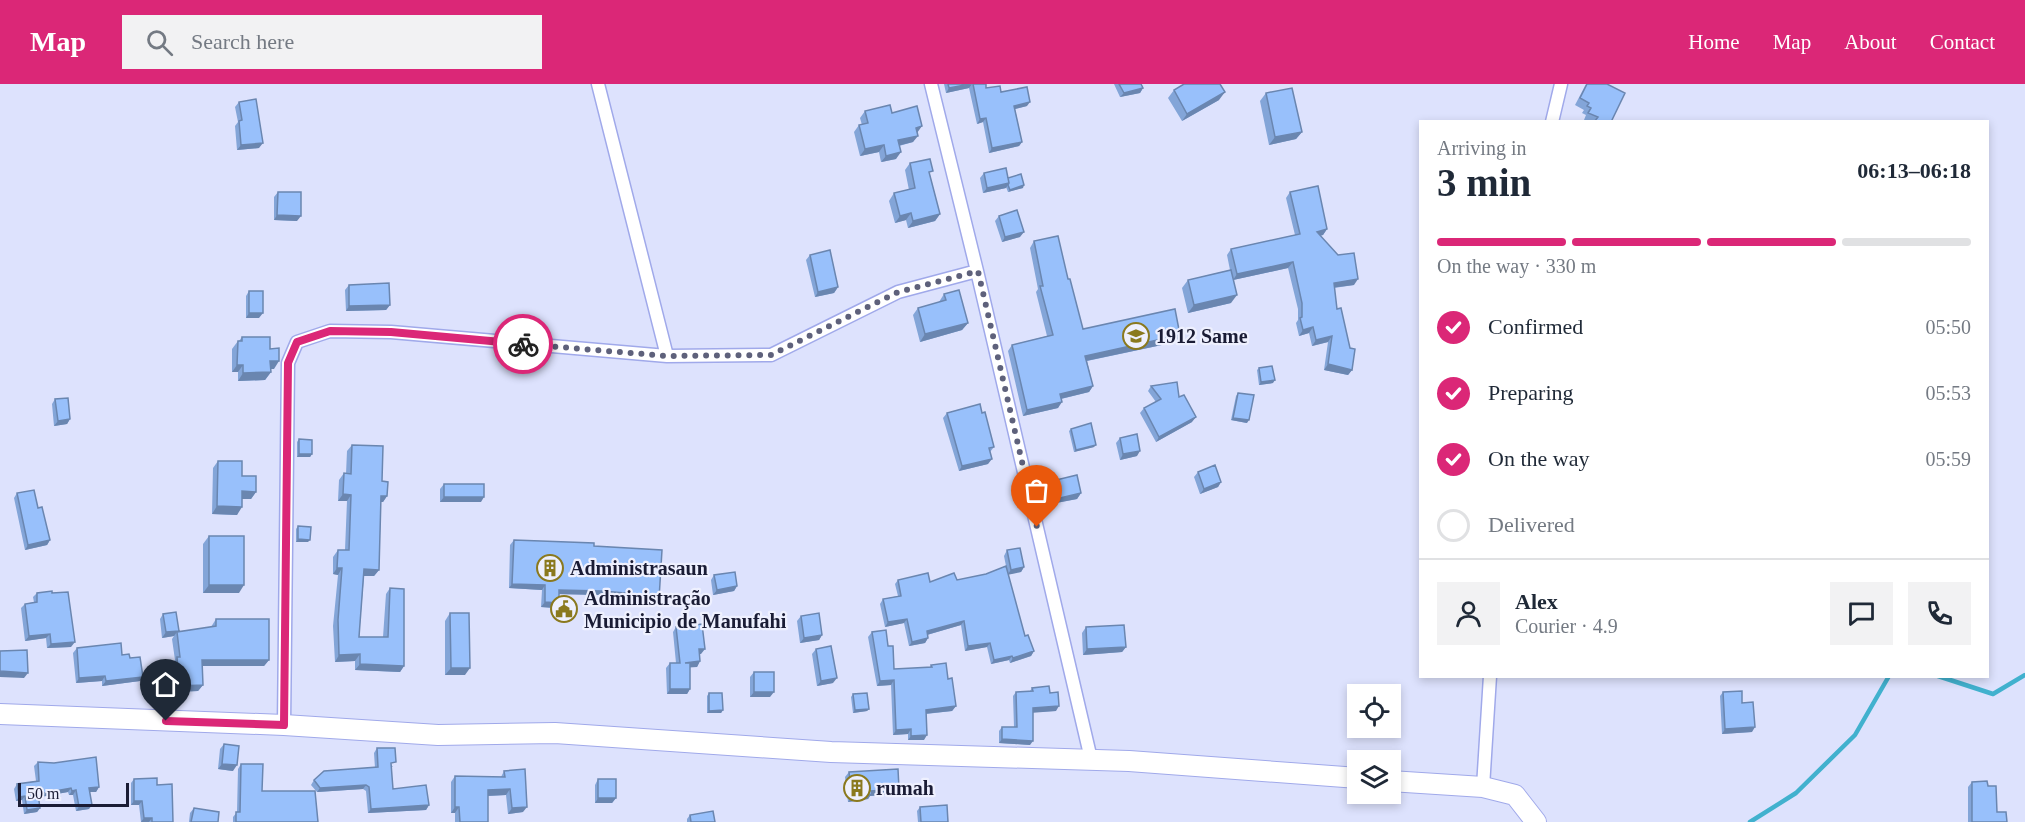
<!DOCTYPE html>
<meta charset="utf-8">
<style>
:root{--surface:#fff;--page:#f2f2f3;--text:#1f2937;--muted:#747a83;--line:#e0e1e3;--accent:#db2777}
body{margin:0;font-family:"Times New Roman",serif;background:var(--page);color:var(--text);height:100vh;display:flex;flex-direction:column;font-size:22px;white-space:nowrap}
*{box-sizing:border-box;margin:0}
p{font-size:20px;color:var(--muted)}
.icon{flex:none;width:33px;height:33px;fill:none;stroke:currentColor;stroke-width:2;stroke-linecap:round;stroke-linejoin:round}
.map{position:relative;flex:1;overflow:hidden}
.details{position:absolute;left:1419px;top:36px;width:570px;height:558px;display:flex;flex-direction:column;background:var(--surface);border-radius:0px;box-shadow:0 3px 9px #0003}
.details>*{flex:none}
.tools{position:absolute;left:1347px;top:600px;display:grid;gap:12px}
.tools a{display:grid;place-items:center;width:54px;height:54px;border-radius:0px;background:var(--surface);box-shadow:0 3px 9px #0003;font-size:30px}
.scale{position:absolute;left:18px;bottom:15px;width:111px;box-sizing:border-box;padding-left:6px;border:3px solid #1a1c35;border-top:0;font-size:16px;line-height:21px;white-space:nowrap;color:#1a1c35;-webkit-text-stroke:4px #eef0fe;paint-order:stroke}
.pin{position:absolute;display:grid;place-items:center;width:51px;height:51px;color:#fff;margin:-62px -26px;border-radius:50% 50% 50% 0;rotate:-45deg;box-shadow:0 0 6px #0007}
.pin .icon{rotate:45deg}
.courier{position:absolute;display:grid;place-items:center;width:60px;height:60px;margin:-30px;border:4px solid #db2777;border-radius:50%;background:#fff;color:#222;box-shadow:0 2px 8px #0007}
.headline em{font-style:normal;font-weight:700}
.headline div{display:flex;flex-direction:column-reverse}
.headline{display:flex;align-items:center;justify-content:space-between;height:102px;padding:0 18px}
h1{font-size:39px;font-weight:700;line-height:45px}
.bar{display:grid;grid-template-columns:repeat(4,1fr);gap:9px 6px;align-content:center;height:72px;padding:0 18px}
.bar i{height:8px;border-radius:4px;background:var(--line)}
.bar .selected{background:var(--accent)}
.bar p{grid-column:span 4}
.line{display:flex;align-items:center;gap:15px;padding:0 18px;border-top:2px solid var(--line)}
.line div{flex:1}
.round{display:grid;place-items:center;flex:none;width:63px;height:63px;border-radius:0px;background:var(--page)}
ol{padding:0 18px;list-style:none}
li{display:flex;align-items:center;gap:18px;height:66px}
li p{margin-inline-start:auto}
li .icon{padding:6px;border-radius:50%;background:var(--accent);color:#fff;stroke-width:4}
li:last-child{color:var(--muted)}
li i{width:33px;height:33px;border:3px solid var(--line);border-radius:50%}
header{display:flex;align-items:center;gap:36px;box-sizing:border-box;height:84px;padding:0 30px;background:var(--accent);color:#fff}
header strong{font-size:28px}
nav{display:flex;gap:33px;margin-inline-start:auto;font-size:21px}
.search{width:420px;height:54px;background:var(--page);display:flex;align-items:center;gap:15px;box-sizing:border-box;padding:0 21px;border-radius:0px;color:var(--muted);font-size:22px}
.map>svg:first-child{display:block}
</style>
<header>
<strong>Map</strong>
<div class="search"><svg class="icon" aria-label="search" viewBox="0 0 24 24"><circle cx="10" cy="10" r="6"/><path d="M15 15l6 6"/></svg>Search here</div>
<nav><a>Home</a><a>Map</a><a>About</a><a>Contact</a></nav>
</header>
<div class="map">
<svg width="2025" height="738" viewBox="0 0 2025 738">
<rect width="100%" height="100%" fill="#dde2fd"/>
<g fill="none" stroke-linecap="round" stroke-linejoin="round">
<path stroke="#41b1ce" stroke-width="4.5" d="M1938,592L1993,610L2025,591
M1750,738L1796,709L1855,651L1889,592"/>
<defs>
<path id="minor" d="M598,0L667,272
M931,0L977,187L1091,675
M1552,38L1561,0
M284,641L288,279L297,258L330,247L391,248L667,272L771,271L898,208L977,187
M1483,703L1490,592"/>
<path id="primary" d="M0,630L284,641L438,651L555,649L831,668L1129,677L1358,694
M1390,697L1483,703L1515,711L1536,738"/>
</defs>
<use href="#minor" stroke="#a0a9ea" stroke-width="15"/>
<use href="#primary" stroke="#a0a9ea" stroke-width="22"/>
<use href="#minor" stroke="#fff" stroke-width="12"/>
<use href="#primary" stroke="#fff" stroke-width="20"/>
</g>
<path fill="#83a5d8" d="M944,0H986V4L1001,8L1027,22L1015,25L1022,58L1019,62L989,69L983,38L977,40L969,4L946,9Z
M1114,0H1141L1143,4L1140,9L1120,13Z
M1586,0H1607L1611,38H1587L1584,36L1586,31L1582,29L1584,26L1575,21Z
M1174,6L1219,16L1182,37L1168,14Z
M1266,9L1302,48L1296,55L1269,61L1260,17Z
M239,18L259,64L237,66L235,42L238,38L235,23Z
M865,27L892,29L917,49L913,58L899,62L896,75L881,78L879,68L860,72L854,48L859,41H862L860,34Z
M910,79L930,91L940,130L935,137L908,144L906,136L895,139L889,117L894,109L909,106L905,86Z
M984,89L1008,94L1023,104L1008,108L1006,103V104L983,109L980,94Z
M278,108L297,137L274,136V113Z
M1290,108L1327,145L1323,151L1320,152L1354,201L1334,204L1337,225L1352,286L1348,291L1324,286L1328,258L1312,262L1309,249L1299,252L1296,239L1298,236V225L1288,184L1233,196L1231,219L1188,229L1182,204L1188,196L1230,186L1227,171L1231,165L1295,151L1286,114Z
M999,132L1020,153L1002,158L995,137Z
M1034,157L1068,195L1083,245L1176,258L1087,277L1093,302L1089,308L1061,315L1058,324L1023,332L1008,267L1012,261L1047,252L1036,208L1038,205L1030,164Z
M810,171L838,203L834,209L815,213L806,176Z
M349,201L390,221L386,226L346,227L345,206Z
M249,207L259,234H246V212Z
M944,210L968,239L962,246L920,258L913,231L918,224L939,218Z
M242,253L270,265L274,285H271V288L265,296L238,297V288H232V265L238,257H239Z
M1259,284L1273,299L1259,301L1257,286Z
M1151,302L1179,313L1192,338L1156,358L1140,329L1144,324L1156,318L1148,307Z
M1238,309L1247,339L1231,336L1236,312Z
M55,315L70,335L67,340L54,342L52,320Z
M947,329H982L994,363L990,368L988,380L959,387L943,334Z
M1071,345L1094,363L1074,368L1069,347Z
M1120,354L1137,372L1120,376L1116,359Z
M299,355L312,370L310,373H297V358Z
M352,361L382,397L387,412L383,418H381L379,486L374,492H364L359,553H383L386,510L390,504L404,582L400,588L355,586V577L335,578L333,542L338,491L333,490V473L338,466H345L347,417H338L339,396L344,389L346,390L347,367Z
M218,377L242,392L256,408L251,415H242L237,431L212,430L213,384Z
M1198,388L1221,398L1218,403L1200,410L1194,393Z
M1056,396L1081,409L1077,415L1056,419L1053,401Z
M444,400L481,418H440V405Z
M17,409L38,424L50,456L47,461L25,466L14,414Z
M298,442L308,458H296V445Z
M209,452L239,509H203V460Z
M514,456L594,462L656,519L633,518V515L599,511L559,510V519L555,524L541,523L542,506L509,504L510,461Z
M1007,466L1024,483L1021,488L1008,490L1025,552L1034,567L1031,572L1010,579L1009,576L991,580L987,563L965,567L961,541L927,551L928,554L925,559L909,562L904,539L885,543L880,520L883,515L898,512L895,500L898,496L930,498L957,496L986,490L1006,482L1004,472Z
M714,491L737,502L734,507L713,511L711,496Z
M37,509H52L71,563L47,564L46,554L25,557L21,524L25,520L34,518L33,513Z
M450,529L465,591H445V537Z
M163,530L178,548L211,543L216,535L269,576L264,582H202L203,601L198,607L176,608L177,622L175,625L164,624L163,610L165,607H174L172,580L175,576L172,555L174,552L162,554L160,535Z
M801,532L822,551L819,556L800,559L797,537Z
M676,543L701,570H700V577L697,583H690V605L687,610H667L666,584L670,579H676L673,548Z
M1086,543L1126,563L1122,568L1083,571L1082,549Z
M872,548L888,562L894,585L929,584L931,581L948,595L956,622L952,627L926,630L924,656H908V650L893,651L891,601L877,602L868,553Z
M77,564L122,571L130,574L140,597L102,602V597L76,599L73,569Z
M816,565L833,599L817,602L812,570Z
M754,588L770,613H750V593Z
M1032,604L1050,609L1056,627L1033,628L1030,661L999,659V647L1002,643H1014L1013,612L1016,608L1030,607Z
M1723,608L1742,619L1752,648L1722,650L1720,612Z
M709,609L723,626L721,629H707V612Z
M853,610L869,625L867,627L853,629L851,613Z
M224,660L233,687L218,685L220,665Z
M377,664L393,683H391L393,705L429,721L426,726L368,729L366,707L363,705L317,708L311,701L314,696L375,684L374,669Z
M38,678L99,703L96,708H90L89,725L76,727L73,711H69L68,708L39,713L40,724L37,728L24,730L22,716L16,717L14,705L17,700L36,697L34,682Z
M241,680L262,707L318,738H233V733L237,728L238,685Z
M504,687L523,728L508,730L506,711L488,712V738H455V729H451V698L455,692L501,693Z
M849,688L899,705L896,710L870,712L868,715L848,718L845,693Z
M134,695L157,701L173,738H141L139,721H131V699Z
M598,695L616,714L612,719H595V701Z
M1972,698L1988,702L1997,728L2007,738H1968V703Z
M920,723L948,738H918L917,727Z
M194,724L218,738H189L190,729Z
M690,731L715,738H687V735Z"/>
<path fill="#6a86b0" d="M972,0L969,4L946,9L949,4Z
M1143,4L1140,9L1120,13L1124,9Z
M1225,8L1219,16L1182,37L1187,30Z
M1030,18L1027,22L1011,26L1014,22Z
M986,34L983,38L977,40L980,35Z
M922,42L917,49L916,44Z
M1302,48L1296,55L1269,61L1275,53Z
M918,52L913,58L893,63L898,56Z
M1022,58L1019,62L989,69L992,64Z
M263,59L259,64L237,66L241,61Z
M884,61L879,68L860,72L865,65Z
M901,68L896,75L881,78L886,72Z
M1009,99L1006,104L983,109L987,104Z
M1024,101L1023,104L1008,108L1010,106Z
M911,129L906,136L895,139L900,132Z
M940,130L935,137L908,144L913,137Z
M277,131L301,132L297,137L274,136Z
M1327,145L1323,151L1312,153L1317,148Z
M1024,148L1020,153L1002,158L1005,153Z
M1293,178L1288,184L1233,196L1237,190Z
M1358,195L1354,201L1330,204L1334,199Z
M838,203L834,209L815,213L818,208Z
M1237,211L1231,219L1188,229L1194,221Z
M390,221L386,226L346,227L349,222Z
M249,229H263L259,234H246Z
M968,239L962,246L920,258L925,250Z
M1313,243L1309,249L1299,252L1303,246Z
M1180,251L1176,258L1081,278L1085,272Z
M1332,252L1328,258L1312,262L1316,256Z
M270,277H279L274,285H265Z
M1328,280L1352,286L1348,291L1324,286Z
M237,281H243L238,288H232Z
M271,288L265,296L238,297L243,289Z
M1275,296L1273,299L1259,301L1261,298Z
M1093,302L1089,308L1056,316L1060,310Z
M1062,318L1058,324L1023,332L1027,326Z
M1196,333L1192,338L1156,358L1159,353Z
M1233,334L1249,336L1247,339L1231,336Z
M70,335L67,340L54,342L58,337Z
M1096,361L1094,363L1074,368L1076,366Z
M1140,367L1137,372L1120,376L1123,370Z
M299,370H312L310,373H297Z
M992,375L988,380L959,387L962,382Z
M1221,398L1218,403L1200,410L1204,405Z
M242,407L256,408L251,415H237Z
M1081,409L1077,415L1056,419L1060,414Z
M343,410L351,411L347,417H338Z
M381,412H387L383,418H377Z
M444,413H484L481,418H440Z
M217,422L242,423L237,431L212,430Z
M298,455L310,456L308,458H296Z
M50,456L47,461L25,466L28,461Z
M1024,483L1021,488L1007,491L1011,486Z
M337,484H342L338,491L333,490Z
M364,485L379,486L374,492H360Z
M512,500L545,501L542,506L509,504Z
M209,501H244L239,509H203Z
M737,502L734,507L713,511L717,506Z
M559,506L602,507L636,510L633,515L599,511L556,510Z
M636,514L659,515L656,519L633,518Z
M545,518L559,519L555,524L541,523Z
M907,535L904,539L885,543L888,538Z
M964,537L961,541L923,552L927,547Z
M179,547L177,548L174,552L162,554L166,548Z
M50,550L46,554L25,557L29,552Z
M822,551L819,556L800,559L804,554Z
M928,554L925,559L909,562L912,558Z
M75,558L71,563L47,564L51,560Z
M990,559L987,563L965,567L968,562Z
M1126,563L1122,568L1083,571L1087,565Z
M699,565H705L701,570H696Z
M1034,567L1031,572L1010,579L1013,574Z
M360,570L355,577L335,578L339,571Z
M1012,572L1009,576L991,580L994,576Z
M202,576H269L264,582H197Z
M700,577L697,583L681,584L685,579Z
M360,580L404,582L400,588L355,586Z
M451,584H470L465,591H445Z
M0,587L28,589L24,594L0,593Z
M105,592L102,597L76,599L79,594Z
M143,593L140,597L102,602L106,597Z
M837,594L833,599L817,602L821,597Z
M894,596L891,601L877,602L880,597Z
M203,601L198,607L174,608L179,602Z
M670,605H690L687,610H667Z
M754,608H774L770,613H750Z
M166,622H177L175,625L164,624Z
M956,622L952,627L923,630L926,626Z
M1059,622L1056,627L1030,629L1033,624Z
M869,625L867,627L853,629L855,626Z
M723,626L721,629H707L709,627Z
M1755,643L1752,648L1722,650L1725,645Z
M911,645L908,650L893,651L896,646Z
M927,651L924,656H908L911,652Z
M1002,655L1033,657L1030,661L999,659Z
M222,680L237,681L233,687L218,685Z
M366,701L363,705L317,708L320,704Z
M99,703L96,708H86L89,704Z
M71,704L68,708L35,714L38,710Z
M510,705L506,711L485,712L488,706Z
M899,705L896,710L870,712L868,715L848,718L852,713L871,707Z
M76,706L73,711H69L72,707Z
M25,712L22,716L16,717L19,713Z
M598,714H616L612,719H595Z
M134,717H142L139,721H131Z
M92,721L89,725L76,727L79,723Z
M429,721L426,726L368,729L371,725Z
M455,723H459L455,729H451Z
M527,723L523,728L508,730L512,724Z
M40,724L37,728L24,730L27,726Z
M144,734H152L149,738H141Z"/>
<path fill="#98c0fb" stroke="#6a86b0" stroke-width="1.5" d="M948,0H970L949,4Z
M973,0H986V4L1000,2L1001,8L1027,3L1030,18L1014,22L1022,58L992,64L986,34L980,35Z
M1119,0H1141L1143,4L1124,9Z
M1184,0H1220L1225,8L1187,30L1174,6Z
M1587,0H1607L1625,9L1611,38H1594L1598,33L1588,29L1591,24L1587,22L1589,19L1580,14Z
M1292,4L1302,48L1275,53L1266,9Z
M256,15L263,59L241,61L239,37L242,36L239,18Z
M890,21L892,29L917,22L922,42L916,44L918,52L898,56L901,68L886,72L884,61L865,65L859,41L868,39L865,27Z
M930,75L933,87L929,88L940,130L913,137L911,129L900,132L894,109L915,104L910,79Z
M1006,84L1009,99L987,104L984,89Z
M1021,90L1024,101L1010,106L1008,101L1009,99L1008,94Z
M1318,102L1327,145L1317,148L1338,171L1354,169L1358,195L1334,199L1337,225L1341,224L1350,264L1355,265L1352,286L1328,280L1332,252L1316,256L1313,243L1303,246L1300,234L1302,233V219L1293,178L1237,190L1231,165L1300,150L1290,108Z
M278,108H301V132L277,131Z
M1017,126L1024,148L1005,153L999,132Z
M1058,152L1068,195H1070L1083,245L1175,225L1180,251L1085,272L1093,302L1060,310L1062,318L1027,326L1012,261L1053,251L1040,202H1043L1034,157Z
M830,166L838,203L818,208L810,171Z
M1231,186L1237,211L1194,221L1188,196Z
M389,199L390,221L349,222V201Z
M959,206L968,239L925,250L918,224L946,216L944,210Z
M249,207H263V229H249Z
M242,253H270V265L279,264V277H270L271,288L243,289V281H237L238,257H242Z
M1272,282L1275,296L1261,298L1259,284Z
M1177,298L1179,313L1184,311L1196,333L1159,353L1144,324L1161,315L1151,302Z
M1238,309L1254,311L1249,336L1233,334Z
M68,314L70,335L58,337L55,315Z
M980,320L982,329L985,328L994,363L989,364L992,375L962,382L947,329Z
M1091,339L1096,361L1076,366L1071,345Z
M1137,350L1140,367L1123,370L1120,354Z
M299,355L312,356V370H299Z
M352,361L383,362L382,397L388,398L387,412H381L379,486L364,485L359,553H388L390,504L404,505V582L360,580V570L339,571L338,536L342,484H337L338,466H349L351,411L343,410L344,389L351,390Z
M218,377H242V392H256V408L242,407V423L217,422Z
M1215,381L1221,398L1204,405L1198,388Z
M1077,391L1081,409L1060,414L1056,396Z
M444,400H484V413H444Z
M34,406L38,424L42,423L50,456L28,461L17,409Z
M298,442L311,443L310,456L298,455Z
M209,452H244V501H209Z
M514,456L594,459V462L662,466L659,515L636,514V510L602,507L559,506V519L545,518V501L512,500Z
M1020,464L1024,483L1011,486L1007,466Z
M1006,482L1025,552L1028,551L1034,567L1013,574L1012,572L994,576L990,559L968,562L964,537L927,547L928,554L912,558L907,535L888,538L883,515L901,512L898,496L928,489L930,498L954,489L957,496L986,490Z
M735,488L737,502L717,506L714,491Z
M52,507V509L68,508L75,558L51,560L50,550L29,552L25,520L37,518V509Z
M176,528L179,547L166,548L163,530Z
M450,529H469L470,584H451Z
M819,529L822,551L804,554L801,532Z
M216,535H269V576H202L203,601L179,602L177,573H180L177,548L216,542Z
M702,540L705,565H699L700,577L685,579H690V605H670V579H680L676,543Z
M1124,541L1126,563L1087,565L1086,543Z
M886,546L888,562H893L894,585L932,583L931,581L946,579L948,595L952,594L956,622L926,626L927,651L911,652V645L896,646L894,596L880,597L872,548Z
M121,559L122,571L129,570L130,574L140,573L143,593L106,597L105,592L79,594L77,564Z
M831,562L837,594L821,597L816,565Z
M27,566L28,589L0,587V567Z
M754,588H774V608H754Z
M1049,602L1050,609L1058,608L1059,622L1033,624V657L1002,655V643H1017L1016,608L1033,607L1032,604Z
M165,607H176L177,622H166Z
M1742,607V619L1753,618L1755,643L1725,645L1723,608Z
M709,609H722L723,626L709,627Z
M867,609L869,625L855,626L853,610Z
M224,660L239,662L237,681L222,680Z
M377,664H395L396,678L391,679L393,705L426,701L429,721L371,725L369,703L366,701L320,704L314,696L324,687L378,683Z
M96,673L99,703L89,704L92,721L79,723L76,706L72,707L71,704L38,710L40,724L27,726L25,712L19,713L17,700L39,697L38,678L54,679Z
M241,680H263L262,707H315L318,738H236V728H240Z
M525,685L527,723L512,724L510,705L488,706V738H460L459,723H455V692L505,693L504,687Z
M898,685L899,705L871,707L872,710L852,713L849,688Z
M157,694V701L172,700L173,738H152V734H144L142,717H134V695Z
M598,695H616V714H598Z
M1987,697L1988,702H1996L1997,728H2006L2007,738H1972V698Z
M947,721L948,738H921L920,723Z
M194,724L219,728L218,738H191Z
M713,727L715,738H691L690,731Z"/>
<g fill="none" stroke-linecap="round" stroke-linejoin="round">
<path stroke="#5e617b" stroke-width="6" stroke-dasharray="0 10.8" d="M523,260L667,272L771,271L898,208L978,187L1037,443"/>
<path stroke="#db2777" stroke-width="8" d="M166,637L284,641L288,279L297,258L330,247L391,248L523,260"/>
</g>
<defs>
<symbol id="school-ring" viewBox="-11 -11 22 22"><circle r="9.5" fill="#eef0fe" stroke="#8a791e" stroke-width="1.5"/><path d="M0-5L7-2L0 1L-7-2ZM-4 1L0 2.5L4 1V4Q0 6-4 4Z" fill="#8a791e"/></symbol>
<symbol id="building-ring" viewBox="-11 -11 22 22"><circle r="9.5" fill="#eef0fe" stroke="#8a791e" stroke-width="1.5"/><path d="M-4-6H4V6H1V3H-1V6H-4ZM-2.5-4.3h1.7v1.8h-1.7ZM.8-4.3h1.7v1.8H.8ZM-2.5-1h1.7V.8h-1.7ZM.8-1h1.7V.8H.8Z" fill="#8a791e"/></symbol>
<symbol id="civic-ring" viewBox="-11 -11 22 22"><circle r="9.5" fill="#eef0fe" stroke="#8a791e" stroke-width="1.5"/><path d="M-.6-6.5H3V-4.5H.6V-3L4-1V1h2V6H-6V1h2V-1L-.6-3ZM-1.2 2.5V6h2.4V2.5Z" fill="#8a791e"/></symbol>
</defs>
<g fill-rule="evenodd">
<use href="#school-ring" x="1121" y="237" width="30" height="30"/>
<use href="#building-ring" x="535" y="469" width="30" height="30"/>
<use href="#civic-ring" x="549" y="510" width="30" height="30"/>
<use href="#building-ring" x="842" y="689" width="30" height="30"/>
</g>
<g text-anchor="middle" stroke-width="4.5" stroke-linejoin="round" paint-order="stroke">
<g font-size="20" font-weight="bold" fill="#1a1c35" stroke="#eef0fe" text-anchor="start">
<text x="1156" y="259">1912 Same</text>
<text x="570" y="491">Administrasaun</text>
<text x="584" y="521">Administração<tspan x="584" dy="23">Municipio de Manufahi</tspan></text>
<text x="876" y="711">rumah</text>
</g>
</g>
</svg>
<div class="tools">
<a><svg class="icon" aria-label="locate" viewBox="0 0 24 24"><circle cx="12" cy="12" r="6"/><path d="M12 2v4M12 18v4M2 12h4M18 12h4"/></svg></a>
<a><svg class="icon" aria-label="layers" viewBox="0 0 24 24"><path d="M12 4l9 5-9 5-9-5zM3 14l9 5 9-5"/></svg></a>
</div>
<div class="scale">50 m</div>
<div class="pin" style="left:1037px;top:443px;background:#ea580c"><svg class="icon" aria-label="bag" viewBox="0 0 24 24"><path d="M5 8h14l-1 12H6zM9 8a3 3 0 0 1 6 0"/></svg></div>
<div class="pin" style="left:166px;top:637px;background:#1f2937"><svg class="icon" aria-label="home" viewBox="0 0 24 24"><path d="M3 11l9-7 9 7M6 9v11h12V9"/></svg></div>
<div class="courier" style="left:523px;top:260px"><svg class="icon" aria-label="bike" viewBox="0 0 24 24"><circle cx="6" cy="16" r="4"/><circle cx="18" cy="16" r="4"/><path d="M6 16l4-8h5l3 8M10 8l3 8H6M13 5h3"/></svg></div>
<section class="details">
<div class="headline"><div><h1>3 min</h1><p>Arriving in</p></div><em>06:13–06:18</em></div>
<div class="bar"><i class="selected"></i><i class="selected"></i><i class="selected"></i><i></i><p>On the way · 330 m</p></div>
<ol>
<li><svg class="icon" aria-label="check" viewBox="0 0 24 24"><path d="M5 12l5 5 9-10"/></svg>Confirmed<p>05:50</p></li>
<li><svg class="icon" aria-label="check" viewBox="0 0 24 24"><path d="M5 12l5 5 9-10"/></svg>Preparing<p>05:53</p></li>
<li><svg class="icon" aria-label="check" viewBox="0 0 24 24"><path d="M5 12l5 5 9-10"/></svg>On the way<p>05:59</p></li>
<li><i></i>Delivered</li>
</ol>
<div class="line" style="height:108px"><a class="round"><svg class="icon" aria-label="person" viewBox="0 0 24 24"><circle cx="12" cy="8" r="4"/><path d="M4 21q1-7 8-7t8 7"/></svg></a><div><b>Alex</b><p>Courier · 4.9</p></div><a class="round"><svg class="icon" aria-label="chat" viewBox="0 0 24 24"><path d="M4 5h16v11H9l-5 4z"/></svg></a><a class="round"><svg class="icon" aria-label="phone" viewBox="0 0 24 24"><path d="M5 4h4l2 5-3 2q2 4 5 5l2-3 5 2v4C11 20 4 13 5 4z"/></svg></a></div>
</section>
</div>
